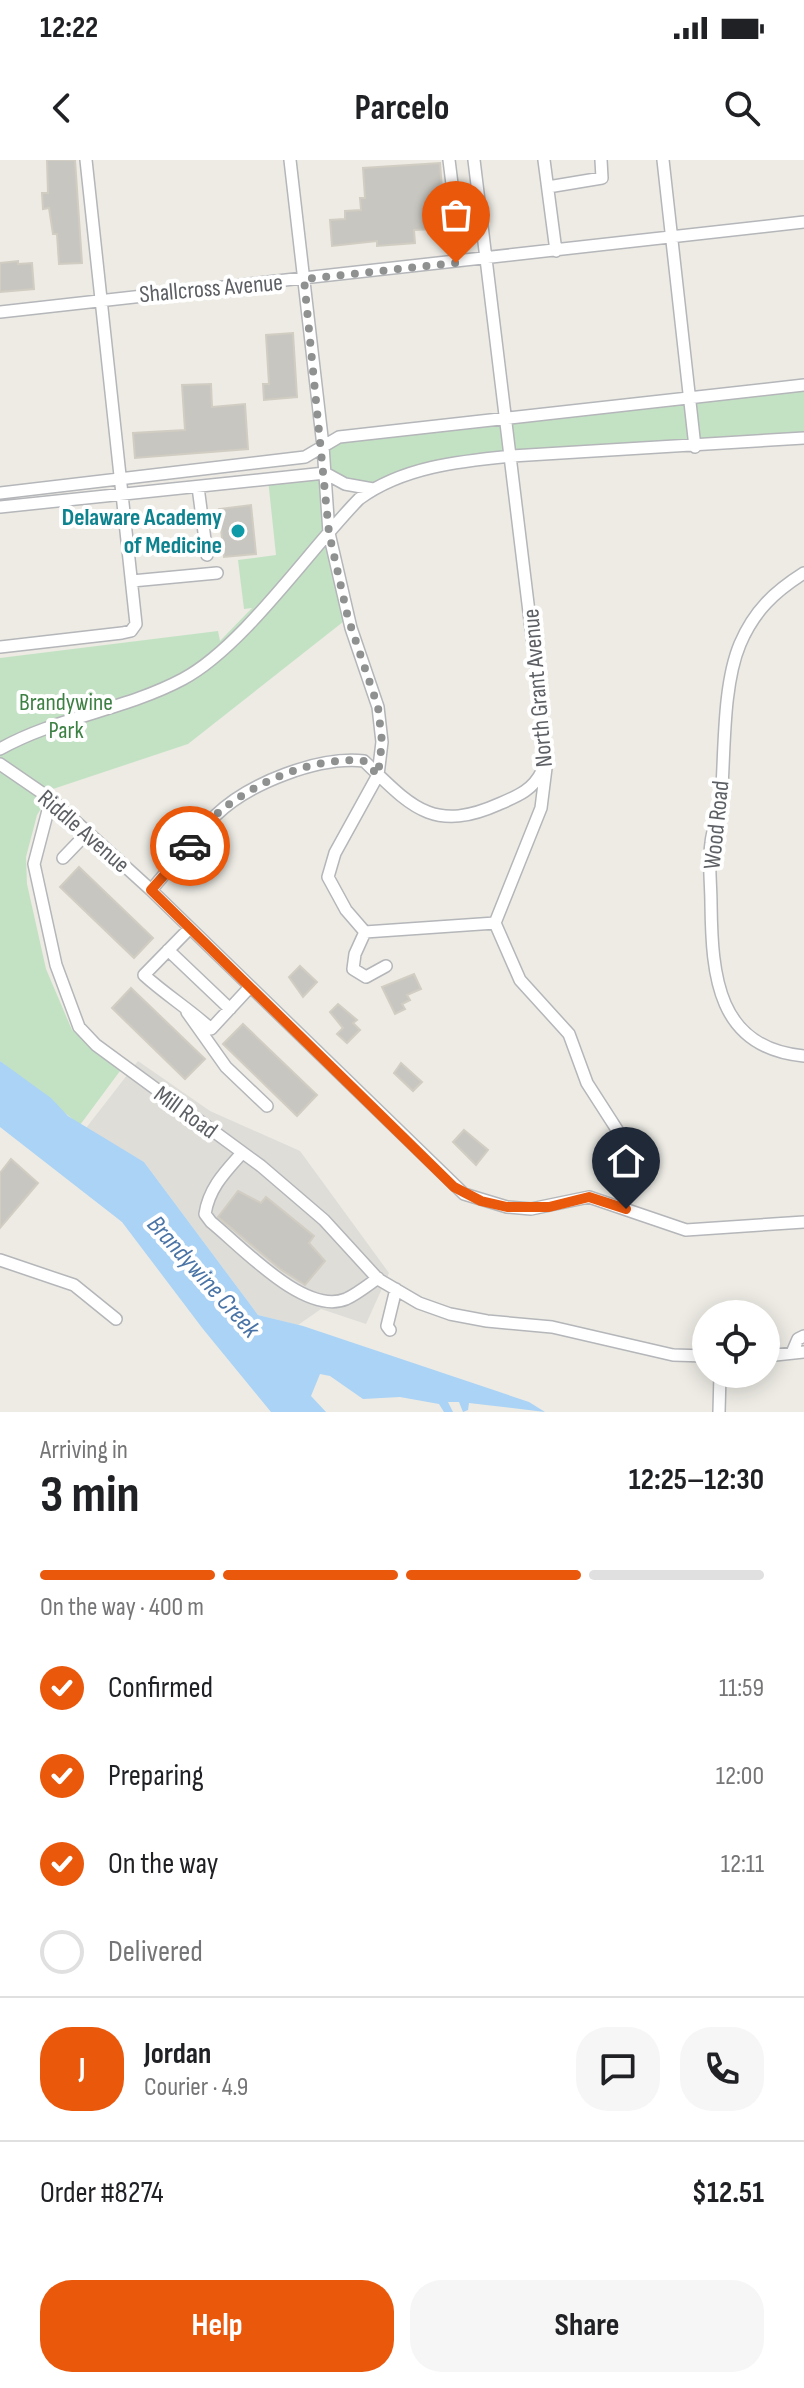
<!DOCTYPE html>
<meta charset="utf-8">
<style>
:root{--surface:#fff;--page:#f6f6f6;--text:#202124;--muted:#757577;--line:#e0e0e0;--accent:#ea580c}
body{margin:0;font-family:"Sofia Sans Condensed",sans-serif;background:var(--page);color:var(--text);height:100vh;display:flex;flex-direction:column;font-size:30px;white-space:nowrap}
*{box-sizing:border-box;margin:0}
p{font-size:26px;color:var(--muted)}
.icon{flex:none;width:44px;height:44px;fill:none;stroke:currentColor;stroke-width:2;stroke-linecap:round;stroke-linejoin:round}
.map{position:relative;height:1252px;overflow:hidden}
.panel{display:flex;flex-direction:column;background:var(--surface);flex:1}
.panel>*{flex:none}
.buttons{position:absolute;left:692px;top:1140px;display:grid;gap:16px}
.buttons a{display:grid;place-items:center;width:88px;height:88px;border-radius:50%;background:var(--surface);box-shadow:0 4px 20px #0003;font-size:40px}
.pin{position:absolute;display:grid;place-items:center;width:68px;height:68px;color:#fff;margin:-82px -34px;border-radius:50% 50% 50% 0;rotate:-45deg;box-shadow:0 0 8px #0007}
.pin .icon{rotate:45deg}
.courier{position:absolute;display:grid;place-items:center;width:80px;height:80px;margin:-40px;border:6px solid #ea580c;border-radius:50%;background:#fff;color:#222;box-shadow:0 2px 10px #0007}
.summary em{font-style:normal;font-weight:700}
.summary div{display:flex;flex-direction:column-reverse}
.summary{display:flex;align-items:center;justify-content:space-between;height:136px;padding:0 40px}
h1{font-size:52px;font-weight:700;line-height:60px}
.bar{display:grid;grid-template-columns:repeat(4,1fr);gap:12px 8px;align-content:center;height:96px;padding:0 40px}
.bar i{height:10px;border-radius:6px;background:var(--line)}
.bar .active{background:var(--accent)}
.bar p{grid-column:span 4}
.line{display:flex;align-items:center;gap:20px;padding:0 40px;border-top:2px solid var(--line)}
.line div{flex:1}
.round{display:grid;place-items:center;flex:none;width:84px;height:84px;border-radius:32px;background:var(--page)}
ol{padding:0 40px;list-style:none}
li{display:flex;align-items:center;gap:24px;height:88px}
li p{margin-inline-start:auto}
li .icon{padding:8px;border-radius:50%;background:var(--accent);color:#fff;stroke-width:4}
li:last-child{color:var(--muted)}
li i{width:44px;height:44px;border:4px solid var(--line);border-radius:50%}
.button{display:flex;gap:16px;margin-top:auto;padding:16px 40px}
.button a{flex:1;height:92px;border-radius:32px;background:var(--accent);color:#fff;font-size:32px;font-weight:700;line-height:92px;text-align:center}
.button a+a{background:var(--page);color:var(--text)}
.status{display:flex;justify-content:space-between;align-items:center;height:56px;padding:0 40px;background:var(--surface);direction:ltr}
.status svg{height:22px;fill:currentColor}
header{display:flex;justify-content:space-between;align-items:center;height:104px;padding:0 40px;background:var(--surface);font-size:36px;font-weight:700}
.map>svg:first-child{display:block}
</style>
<div class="status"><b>12:22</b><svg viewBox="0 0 49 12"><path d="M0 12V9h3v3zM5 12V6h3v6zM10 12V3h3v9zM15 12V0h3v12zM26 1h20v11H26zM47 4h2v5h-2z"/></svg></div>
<header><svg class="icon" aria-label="back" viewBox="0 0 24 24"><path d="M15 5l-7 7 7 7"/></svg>Parcelo<svg class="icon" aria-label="search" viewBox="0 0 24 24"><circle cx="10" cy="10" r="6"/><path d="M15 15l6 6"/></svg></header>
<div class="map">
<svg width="804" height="1252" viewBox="0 0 804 1252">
<rect width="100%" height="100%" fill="#edebe4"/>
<path fill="#deddd8" d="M138,901L210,951L300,991L389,1113L366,1164L321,1149L298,1165L258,1155L144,1002L86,968Z"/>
<path fill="#c3e2c4" d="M804,225V278L466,301L373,329L325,313L348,458L188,584L53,629L37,655L26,697L27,724L46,809L72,870L120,911L80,965L0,901V498L218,471L220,481L252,448L244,449L238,400L276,395L268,319L324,313L323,286L334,278Z"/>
<path fill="#aad3f6" d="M0,901L51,938L68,956L144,1002L258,1155L303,1166L529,1242L545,1252L469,1243L468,1250L463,1252L459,1242H448L453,1252H444L439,1244L400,1237L363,1239L330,1216L320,1214L311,1236L326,1252H271L203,1169L122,1062L0,967Z"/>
<path fill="#c8c6c0" stroke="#d1cdc3" stroke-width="2" d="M47,0H75L82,103L59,104L57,74H53L49,48L43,49L42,33H48Z
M440,3L443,43L467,42L469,71L435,74V69L414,70L415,83L377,86V81L332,86L330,60L345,59V51L361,50L360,38H365L363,8Z
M18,101V104L32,103L34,129L0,132V103Z
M293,173L297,237L264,240L263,224H269L266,175Z
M211,224L212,247L245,244L248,289L135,298L133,273L185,270L182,225Z
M251,345L256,394L224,397L219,349Z
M79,707L153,778L134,798L60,727Z
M300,806L317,822L303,837L289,817Z
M414,814L421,829L407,835L410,840L402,844L405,849L395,854L382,827Z
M131,828L205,899L185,919L112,848Z
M338,844L357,860L353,863L360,870L347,883L337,874L343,868L330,852Z
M243,864L317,935L297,956L223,884Z
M401,903L422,922L413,931L394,913Z
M464,970L488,990L476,1005L453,982Z
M11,999L38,1023L0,1068V1013Z
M238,1031L261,1043L266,1037L314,1076L309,1083L325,1101L305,1125L280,1109L218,1057Z"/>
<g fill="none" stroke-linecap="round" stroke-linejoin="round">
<defs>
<path id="minor" d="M290,0L323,286L329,373L351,468L378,547L382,582L378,615L335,693L328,717L346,750L365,772L495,763
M449,0L453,32H478
M474,0L547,600L541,648L495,763L520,820L569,874L587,923L641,1007
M544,0L556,91
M663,0L695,287
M548,27L602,18L601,0
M0,152L804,62
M198,327L207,395
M0,333L305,297L339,277L804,225
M0,347L325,313L345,324L373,329
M804,413C774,432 754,451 740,484C722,527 725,595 721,642C719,656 712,669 711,683C708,703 711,724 711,744C712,816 717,888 804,896
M132,421L217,413
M0,487L122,473L131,471L136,464L86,0
M0,589C57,557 125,550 183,519C243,487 309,390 359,339C402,307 460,301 512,296L804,278
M0,604L51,639L151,730L464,1034L507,1047L531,1049L589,1037L686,1070L804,1062
M51,639L34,704L56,805L79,867L96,885L261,1006L324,1060L378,1119L419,1143L450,1154L487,1161L552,1167L673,1195L706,1196
M63,698L88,672
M151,730C173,705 193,678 216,655C249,623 319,596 364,601C410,645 432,674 499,644C518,636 533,630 542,611
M190,768L144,815C166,835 189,849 211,869L250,827
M365,772L355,794L353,809L366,817L386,806
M168,790L230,849
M187,852L226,907L267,946
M242,993C225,1012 209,1028 205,1054L211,1062C242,1087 305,1156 346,1139C357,1134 368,1125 378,1118
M0,1100L74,1125L116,1159
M390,1170L387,1166L396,1129
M792,1193L798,1179L804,1176
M766,1196L804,1192
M719,1252L720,1214"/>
</defs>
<use href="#minor" stroke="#b4b6b9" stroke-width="14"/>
<use href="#minor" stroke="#fff" stroke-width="11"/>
</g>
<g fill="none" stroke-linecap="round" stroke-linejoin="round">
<path stroke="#8f9090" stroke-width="8" stroke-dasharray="0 14.4" d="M190,686C199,675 208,662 219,652C257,621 315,596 364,601L378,615L382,582L378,547L348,458L329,373L304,119L456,103"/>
<path stroke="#ea580c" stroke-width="10" d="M190,686L151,730L454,1027L481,1041L507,1047H549L589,1037L626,1049"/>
</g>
<circle fill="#0f9aa8" stroke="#fff" stroke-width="3" cx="238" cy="371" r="8"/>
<g text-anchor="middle" stroke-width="8" stroke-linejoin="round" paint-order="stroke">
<g font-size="24" fill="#5c5f63" stroke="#fff">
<text transform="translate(211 128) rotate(-5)" y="8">Shallcross Avenue</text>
<text transform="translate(537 528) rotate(-95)" y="8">North Grant Avenue</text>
<text transform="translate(716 665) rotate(-84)" y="8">Wood Road</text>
<text transform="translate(84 671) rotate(41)" y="8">Riddle Avenue</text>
<text transform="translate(186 952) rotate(36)" y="8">Mill Road</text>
</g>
<g font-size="24" font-weight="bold" fill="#0d838f" stroke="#fff" text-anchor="end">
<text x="222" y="365">Delaware Academy<tspan x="222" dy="28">of Medicine</tspan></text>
</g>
<g font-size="24" fill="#3d8043" stroke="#fff">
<text x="66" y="550">Brandywine<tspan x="66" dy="28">Park</tspan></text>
</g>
<g font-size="26" font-style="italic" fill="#4a74a6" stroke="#fff">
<text transform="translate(204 1116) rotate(48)" y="9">Brandywine Creek</text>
</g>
</g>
</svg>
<div class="buttons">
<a><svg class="icon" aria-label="locate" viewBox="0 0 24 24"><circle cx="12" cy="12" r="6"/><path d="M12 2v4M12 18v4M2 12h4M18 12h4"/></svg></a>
</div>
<div class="pin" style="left:456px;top:103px;background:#ea580c"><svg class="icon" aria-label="bag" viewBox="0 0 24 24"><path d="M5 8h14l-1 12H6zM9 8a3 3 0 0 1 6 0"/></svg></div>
<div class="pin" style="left:626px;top:1049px;background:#1f2937"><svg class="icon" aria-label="home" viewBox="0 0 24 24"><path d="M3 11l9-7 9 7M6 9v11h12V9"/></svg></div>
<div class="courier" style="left:190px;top:686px"><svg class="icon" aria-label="car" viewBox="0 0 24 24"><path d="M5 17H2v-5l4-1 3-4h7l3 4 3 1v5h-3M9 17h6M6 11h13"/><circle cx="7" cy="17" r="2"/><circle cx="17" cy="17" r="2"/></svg></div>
</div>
<section class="panel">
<div class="summary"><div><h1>3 min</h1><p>Arriving in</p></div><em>12:25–12:30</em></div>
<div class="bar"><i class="active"></i><i class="active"></i><i class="active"></i><i></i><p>On the way · 400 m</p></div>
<ol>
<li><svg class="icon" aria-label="check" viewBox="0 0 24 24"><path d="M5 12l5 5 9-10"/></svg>Confirmed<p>11:59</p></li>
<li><svg class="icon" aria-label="check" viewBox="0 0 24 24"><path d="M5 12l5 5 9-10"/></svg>Preparing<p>12:00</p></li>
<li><svg class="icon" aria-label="check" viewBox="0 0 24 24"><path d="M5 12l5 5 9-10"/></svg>On the way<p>12:11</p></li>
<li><i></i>Delivered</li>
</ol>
<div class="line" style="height:144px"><b class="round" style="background:var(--accent);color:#fff">J</b><div><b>Jordan</b><p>Courier · 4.9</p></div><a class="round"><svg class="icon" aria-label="chat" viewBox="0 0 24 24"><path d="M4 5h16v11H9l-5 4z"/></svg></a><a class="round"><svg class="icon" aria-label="phone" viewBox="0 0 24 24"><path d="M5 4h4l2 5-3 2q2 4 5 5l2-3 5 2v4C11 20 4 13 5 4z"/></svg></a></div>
<div class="line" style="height:104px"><div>Order #8274</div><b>$12.51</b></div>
<div class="button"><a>Help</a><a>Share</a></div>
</section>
